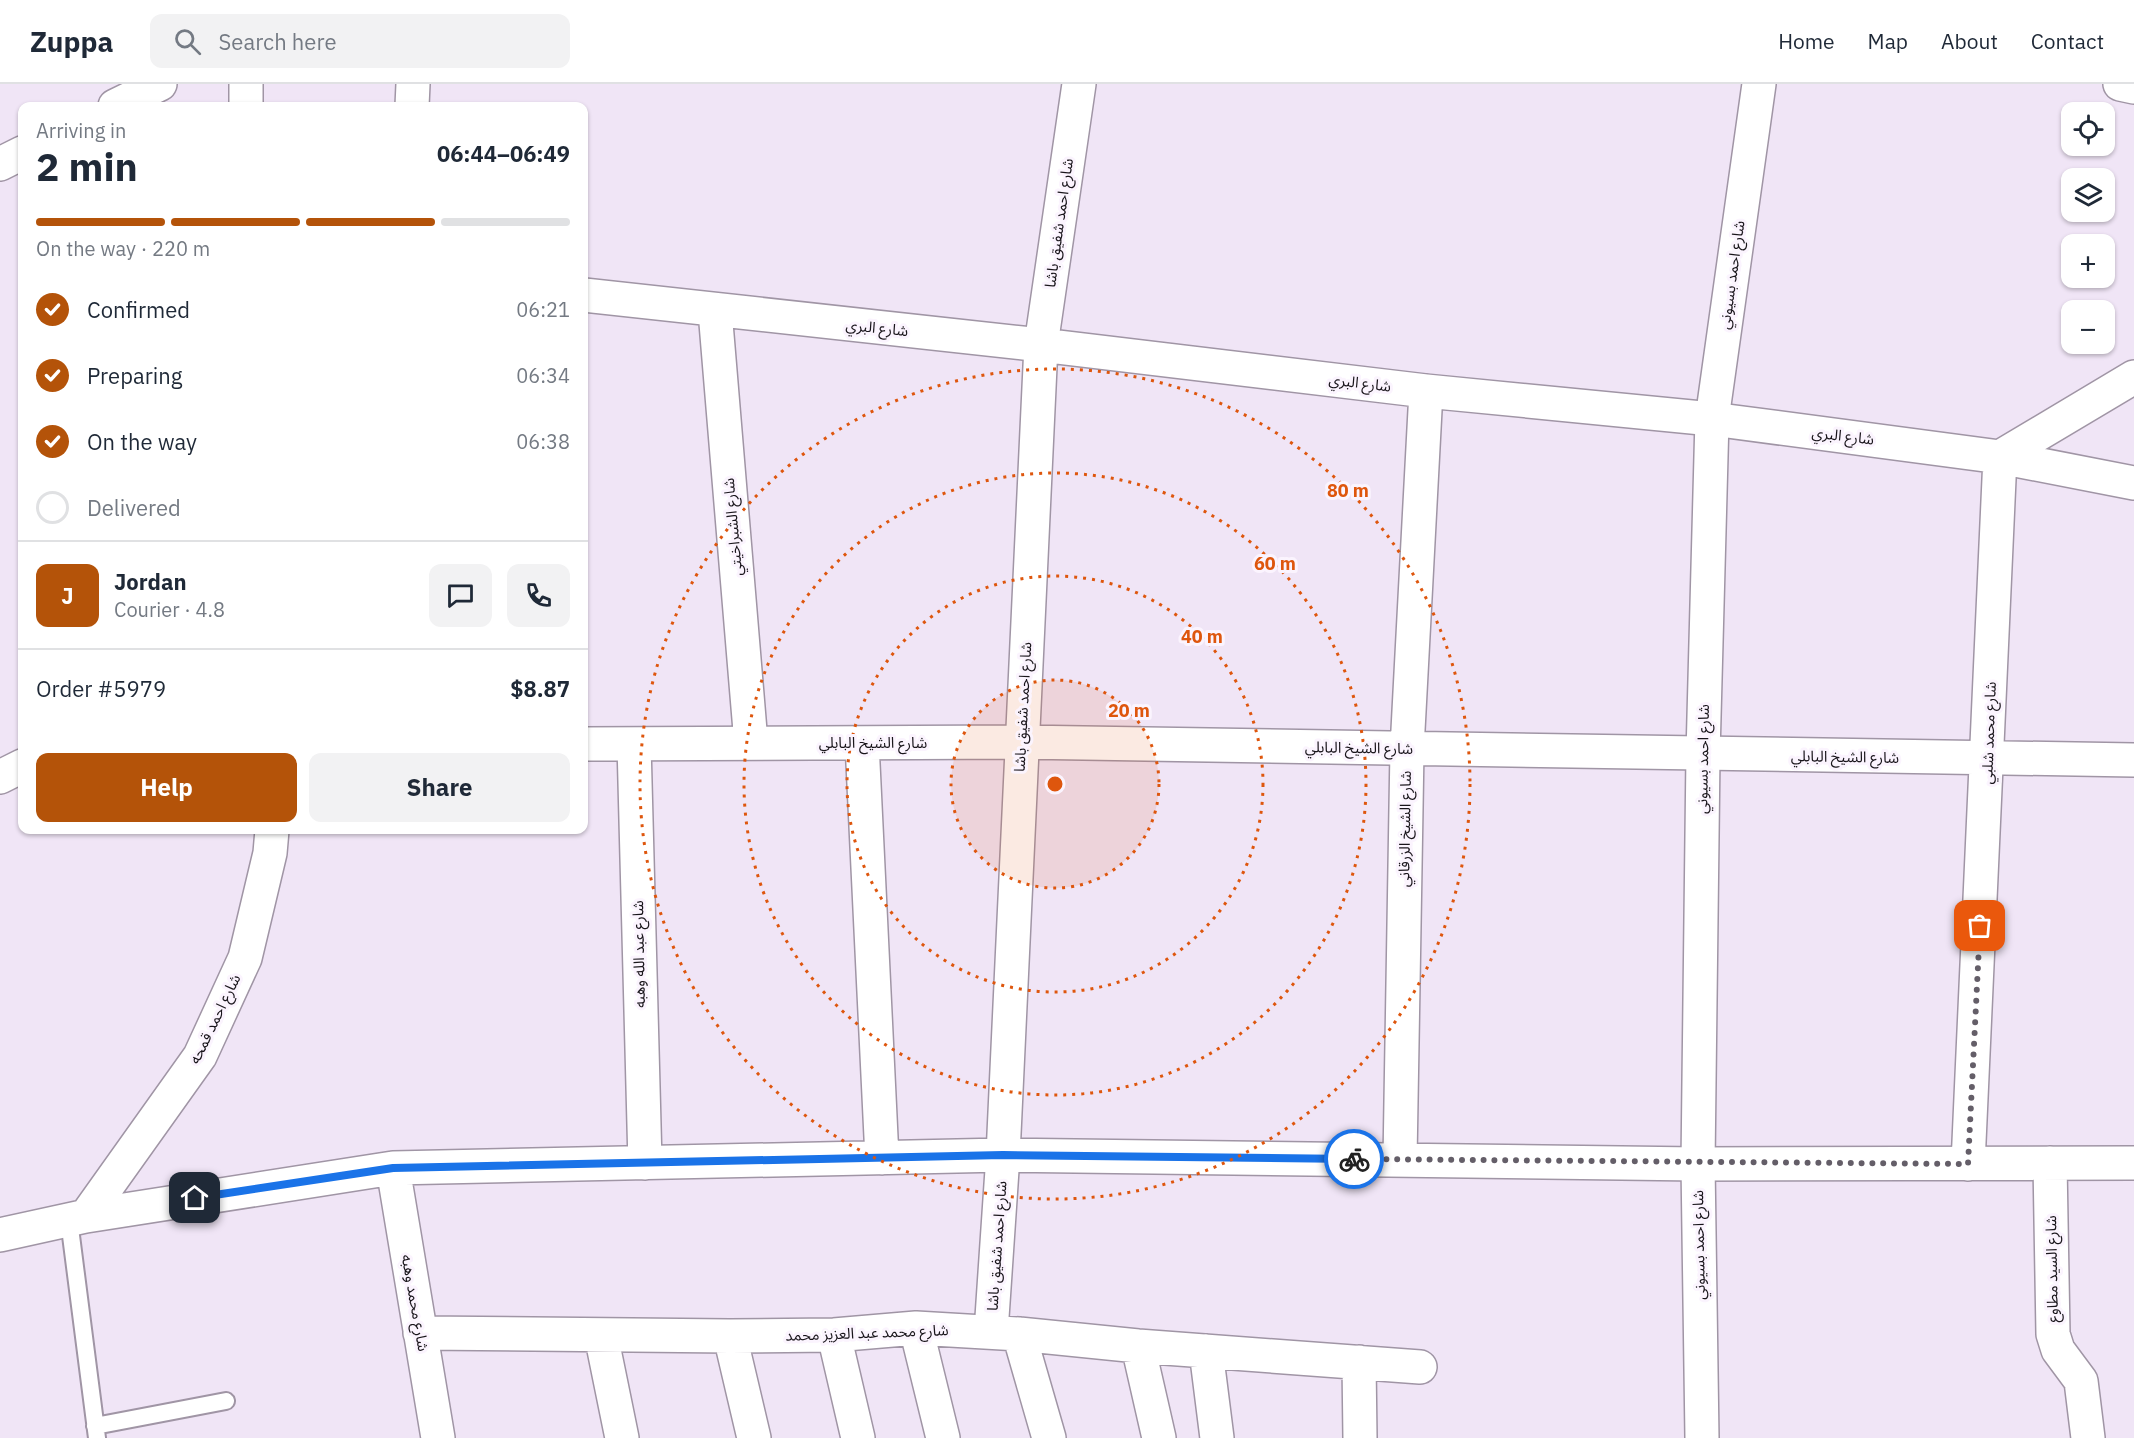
<!DOCTYPE html>
<meta charset="utf-8">
<style>
:root{--surface:#fff;--page:#f2f2f3;--text:#1f2937;--muted:#747a83;--line:#e0e1e3;--accent:#b45309}
body{margin:0;font-family:"IBM Plex Sans","Noto Sans Arabic",sans-serif;background:var(--page);color:var(--text);height:100vh;display:flex;flex-direction:column;font-size:22px;white-space:nowrap}
*{box-sizing:border-box;margin:0}
p{font-size:20px;color:var(--muted)}
.icon{flex:none;width:33px;height:33px;fill:none;stroke:currentColor;stroke-width:2;stroke-linecap:round;stroke-linejoin:round}
.map{position:relative;flex:1;overflow:hidden}
.panel{position:absolute;left:18px;top:18px;width:570px;height:732px;display:flex;flex-direction:column;background:var(--surface);border-radius:12px;box-shadow:0 2px 4px #0004}
.panel>*{flex:none}
.buttons{position:absolute;left:2061px;top:18px;display:grid;gap:12px}
.buttons a{display:grid;place-items:center;width:54px;height:54px;border-radius:12px;background:var(--surface);box-shadow:0 2px 4px #0004;font-size:30px}
.pin{position:absolute;display:grid;place-items:center;width:51px;height:51px;color:#fff;margin:-26px;border-radius:12px;box-shadow:0 3px 9px #0006}
.courier{position:absolute;display:grid;place-items:center;width:60px;height:60px;margin:-30px;border:4px solid #1a73e8;border-radius:50%;background:#fff;color:#222;box-shadow:0 2px 8px #0007}
.head em{font-style:normal;font-weight:800}
.head div{display:flex;flex-direction:column-reverse}
.head{display:flex;align-items:center;justify-content:space-between;height:102px;padding:0 18px}
h1{font-size:39px;font-weight:800;line-height:45px}
.bar{display:grid;grid-template-columns:repeat(4,1fr);gap:9px 6px;align-content:center;height:72px;padding:0 18px}
.bar i{height:8px;border-radius:4px;background:var(--line)}
.bar .active{background:var(--accent)}
.bar p{grid-column:span 4}
.line{display:flex;align-items:center;gap:15px;padding:0 18px;border-top:2px solid var(--line)}
.line div{flex:1}
.round{display:grid;place-items:center;flex:none;width:63px;height:63px;border-radius:12px;background:var(--page)}
ol{padding:0 18px;list-style:none}
li{display:flex;align-items:center;gap:18px;height:66px}
li p{margin-inline-start:auto}
li .icon{padding:6px;border-radius:50%;background:var(--accent);color:#fff;stroke-width:4}
li:last-child{color:var(--muted)}
li i{width:33px;height:33px;border:3px solid var(--line);border-radius:50%}
.cta{display:flex;gap:12px;margin-top:auto;padding:12px 18px}
.cta a{flex:1;height:69px;border-radius:12px;background:var(--accent);color:#fff;font-size:24px;font-weight:800;line-height:69px;text-align:center}
.cta a+a{background:var(--page);color:var(--text)}
header{display:flex;align-items:center;gap:36px;box-sizing:border-box;height:84px;padding:0 30px;background:var(--surface);border-bottom:2px solid var(--line)}
header strong{font-size:28px}
nav{display:flex;gap:33px;margin-inline-start:auto;font-size:21px}
.search{width:420px;height:54px;background:var(--page);display:flex;align-items:center;gap:15px;box-sizing:border-box;padding:0 21px;border-radius:12px;color:var(--muted);font-size:22px}
.map>svg:first-child{display:block}
</style>
<header>
<strong>Zuppa</strong>
<div class="search"><svg class="icon" aria-label="search" viewBox="0 0 24 24"><circle cx="10" cy="10" r="6"/><path d="M15 15l6 6"/></svg>Search here</div>
<nav><a>Home</a><a>Map</a><a>About</a><a>Contact</a></nav>
</header>
<div class="map">
<svg width="2134" height="1354" viewBox="0 0 2134 1354">
<rect width="100%" height="100%" fill="#f0e5f6"/>
<g fill="none" stroke-linecap="round" stroke-linejoin="round">
<defs>
<path id="service" d="M69,1136L97,1354
M95,1342L226,1317"/>
<path id="minor" d="M246,0V22
M412,22L413,0
M584,211L1041,261L1426,307L1712,335L2000,373L2134,399
M715,227L751,659
M862,659L882,1074
M584,660L1021,658L2134,676
M634,660L645,1079
M0,693L22,682
M1400,1076L1407,665L1426,307
M2050,1079L2053,1250L2058,1266L2081,1297L2088,1354
M1968,1080L2000,373L2134,293
M393,1084L438,1354
M86,1132L200,972L245,874L270,769L272,746
M0,1151L86,1132L393,1084L1003,1071L1698,1080L2134,1079
M916,1244L943,1354
M991,1248L1003,1071L1041,261L1079,0
M420,1249L730,1252L834,1251L916,1244L1019,1250L1138,1262L1420,1283
M1019,1250L1049,1354
M601,1251L622,1354
M834,1251L858,1354
M730,1252L754,1354
M1138,1262L1159,1354
M1206,1267L1217,1354
M1359,1278L1360,1354"/>
<path id="tertiary" d="M1702,1354L1698,1080L1703,670L1712,335L1759,0"/>
<path id="secondary" d="M2120,0L2134,3
M115,22L160,0
M0,80L22,69"/>
</defs>
<use href="#service" stroke="#a095a5" stroke-width="20"/>
<use href="#minor" stroke="#a095a5" stroke-width="36"/>
<use href="#tertiary" stroke="#a095a5" stroke-width="36"/>
<use href="#secondary" stroke="#a095a5" stroke-width="36"/>
<use href="#service" stroke="#fff" stroke-width="16"/>
<use href="#minor" stroke="#fff" stroke-width="33"/>
<use href="#tertiary" stroke="#fff" stroke-width="33"/>
<use href="#secondary" stroke="#fff" stroke-width="33"/>
</g>
<g fill="none" stroke-linecap="round" stroke-linejoin="round">
<path stroke="#645e68" stroke-width="6" stroke-dasharray="0 10.8" d="M1354,1075L1968,1080L1980,842"/>
<path stroke="#1a73e8" stroke-width="8" d="M195,1114L393,1084L1003,1071L1354,1075"/>
</g>
<circle cx="1055" cy="700" r="104" fill="#de560d" fill-opacity=".12"/>
<g fill="none" stroke="#de560d" stroke-width="3" stroke-dasharray="3 6">
<circle cx="1055" cy="700" r="104"/>
<circle cx="1055" cy="700" r="208"/>
<circle cx="1055" cy="700" r="311"/>
<circle cx="1055" cy="700" r="415"/>
</g>
<g text-anchor="middle" stroke-width="6" stroke-linejoin="round" paint-order="stroke">
<g font-size="15" fill="#19151b" stroke="#fbf4fe">
<text transform="translate(1059 139) rotate(-82)" y="5">شارع احمد شفيق باشا</text>
<text transform="translate(1732 191) rotate(-82)" y="5">شارع احمد بسيوني</text>
<text transform="translate(877 244) rotate(6)" y="5">شارع البري</text>
<text transform="translate(1360 299) rotate(7)" y="5">شارع البري</text>
<text transform="translate(1843 352) rotate(7)" y="5">شارع البري</text>
<text transform="translate(733 443) rotate(-95)" y="5">شارع الشبراخيتي</text>
<text transform="translate(1023 623) rotate(-87)" y="5">شارع احمد شفيق باشا</text>
<text transform="translate(1989 649) rotate(-88)" y="5">شارع محمد شلبي</text>
<text x="873" y="664">شارع الشيخ البابلي</text>
<text transform="translate(1359 664) rotate(1)" y="5">شارع الشيخ البابلي</text>
<text transform="translate(1845 673) rotate(1)" y="5">شارع الشيخ البابلي</text>
<text transform="translate(1703 675) rotate(-89)" y="5">شارع احمد بسيوني</text>
<text transform="translate(1405 745) rotate(-89)" y="5">شارع الشيخ الزرقاني</text>
<text transform="translate(639 870) rotate(-91)" y="5">شارع عبد الله وهبه</text>
<text transform="translate(215 935) rotate(-64)" y="5">شارع احمد قمحه</text>
<text transform="translate(1699 1161) rotate(-91)" y="5">شارع احمد بسيوني</text>
<text transform="translate(997 1162) rotate(-86)" y="5">شارع احمد شفيق باشا</text>
<text transform="translate(2052 1185) rotate(-91)" y="5">شارع السيد مطاوع</text>
<text transform="translate(415 1219) rotate(80)" y="5">شارع محمد وهبه</text>
<text transform="translate(867 1249) rotate(-2)" y="5">شارع محمد عبد العزيز محمد</text>
</g>
</g>
<circle cx="1055" cy="700" r="9" fill="#de560d" stroke="#fbf4fe" stroke-width="3"/>
<g font-size="18" text-anchor="middle" font-weight="bold" fill="#de560d" stroke="#fbf4fe" stroke-width="6" stroke-linejoin="round" paint-order="stroke">
<text x="1348" y="413">80 m</text>
<text x="1275" y="486">60 m</text>
<text x="1202" y="559">40 m</text>
<text x="1129" y="633">20 m</text>
</g>
</svg>
<div class="buttons">
<a><svg class="icon" aria-label="locate" viewBox="0 0 24 24"><circle cx="12" cy="12" r="6"/><path d="M12 2v4M12 18v4M2 12h4M18 12h4"/></svg></a>
<a><svg class="icon" aria-label="layers" viewBox="0 0 24 24"><path d="M12 4l9 5-9 5-9-5zM3 14l9 5 9-5"/></svg></a>
<a>+</a>
<a>−</a>
</div>
<div class="pin" style="left:1980px;top:842px;background:#ea580c"><svg class="icon" aria-label="bag" viewBox="0 0 24 24"><path d="M5 8h14l-1 12H6zM9 8a3 3 0 0 1 6 0"/></svg></div>
<div class="pin" style="left:195px;top:1114px;background:#1f2937"><svg class="icon" aria-label="home" viewBox="0 0 24 24"><path d="M3 11l9-7 9 7M6 9v11h12V9"/></svg></div>
<div class="courier" style="left:1354px;top:1075px"><svg class="icon" aria-label="bike" viewBox="0 0 24 24"><circle cx="6" cy="16" r="4"/><circle cx="18" cy="16" r="4"/><path d="M6 16l4-8h5l3 8M10 8l3 8H6M13 5h3"/></svg></div>
<section class="panel">
<div class="head"><div><h1>2 min</h1><p>Arriving in</p></div><em>06:44–06:49</em></div>
<div class="bar"><i class="active"></i><i class="active"></i><i class="active"></i><i></i><p>On the way · 220 m</p></div>
<ol>
<li><svg class="icon" aria-label="check" viewBox="0 0 24 24"><path d="M5 12l5 5 9-10"/></svg>Confirmed<p>06:21</p></li>
<li><svg class="icon" aria-label="check" viewBox="0 0 24 24"><path d="M5 12l5 5 9-10"/></svg>Preparing<p>06:34</p></li>
<li><svg class="icon" aria-label="check" viewBox="0 0 24 24"><path d="M5 12l5 5 9-10"/></svg>On the way<p>06:38</p></li>
<li><i></i>Delivered</li>
</ol>
<div class="line" style="height:108px"><b class="round" style="background:var(--accent);color:#fff">J</b><div><b>Jordan</b><p>Courier · 4.8</p></div><a class="round"><svg class="icon" aria-label="chat" viewBox="0 0 24 24"><path d="M4 5h16v11H9l-5 4z"/></svg></a><a class="round"><svg class="icon" aria-label="phone" viewBox="0 0 24 24"><path d="M5 4h4l2 5-3 2q2 4 5 5l2-3 5 2v4C11 20 4 13 5 4z"/></svg></a></div>
<div class="line" style="height:78px"><div>Order #5979</div><b>$8.87</b></div>
<div class="cta"><a>Help</a><a>Share</a></div>
</section>
</div>
